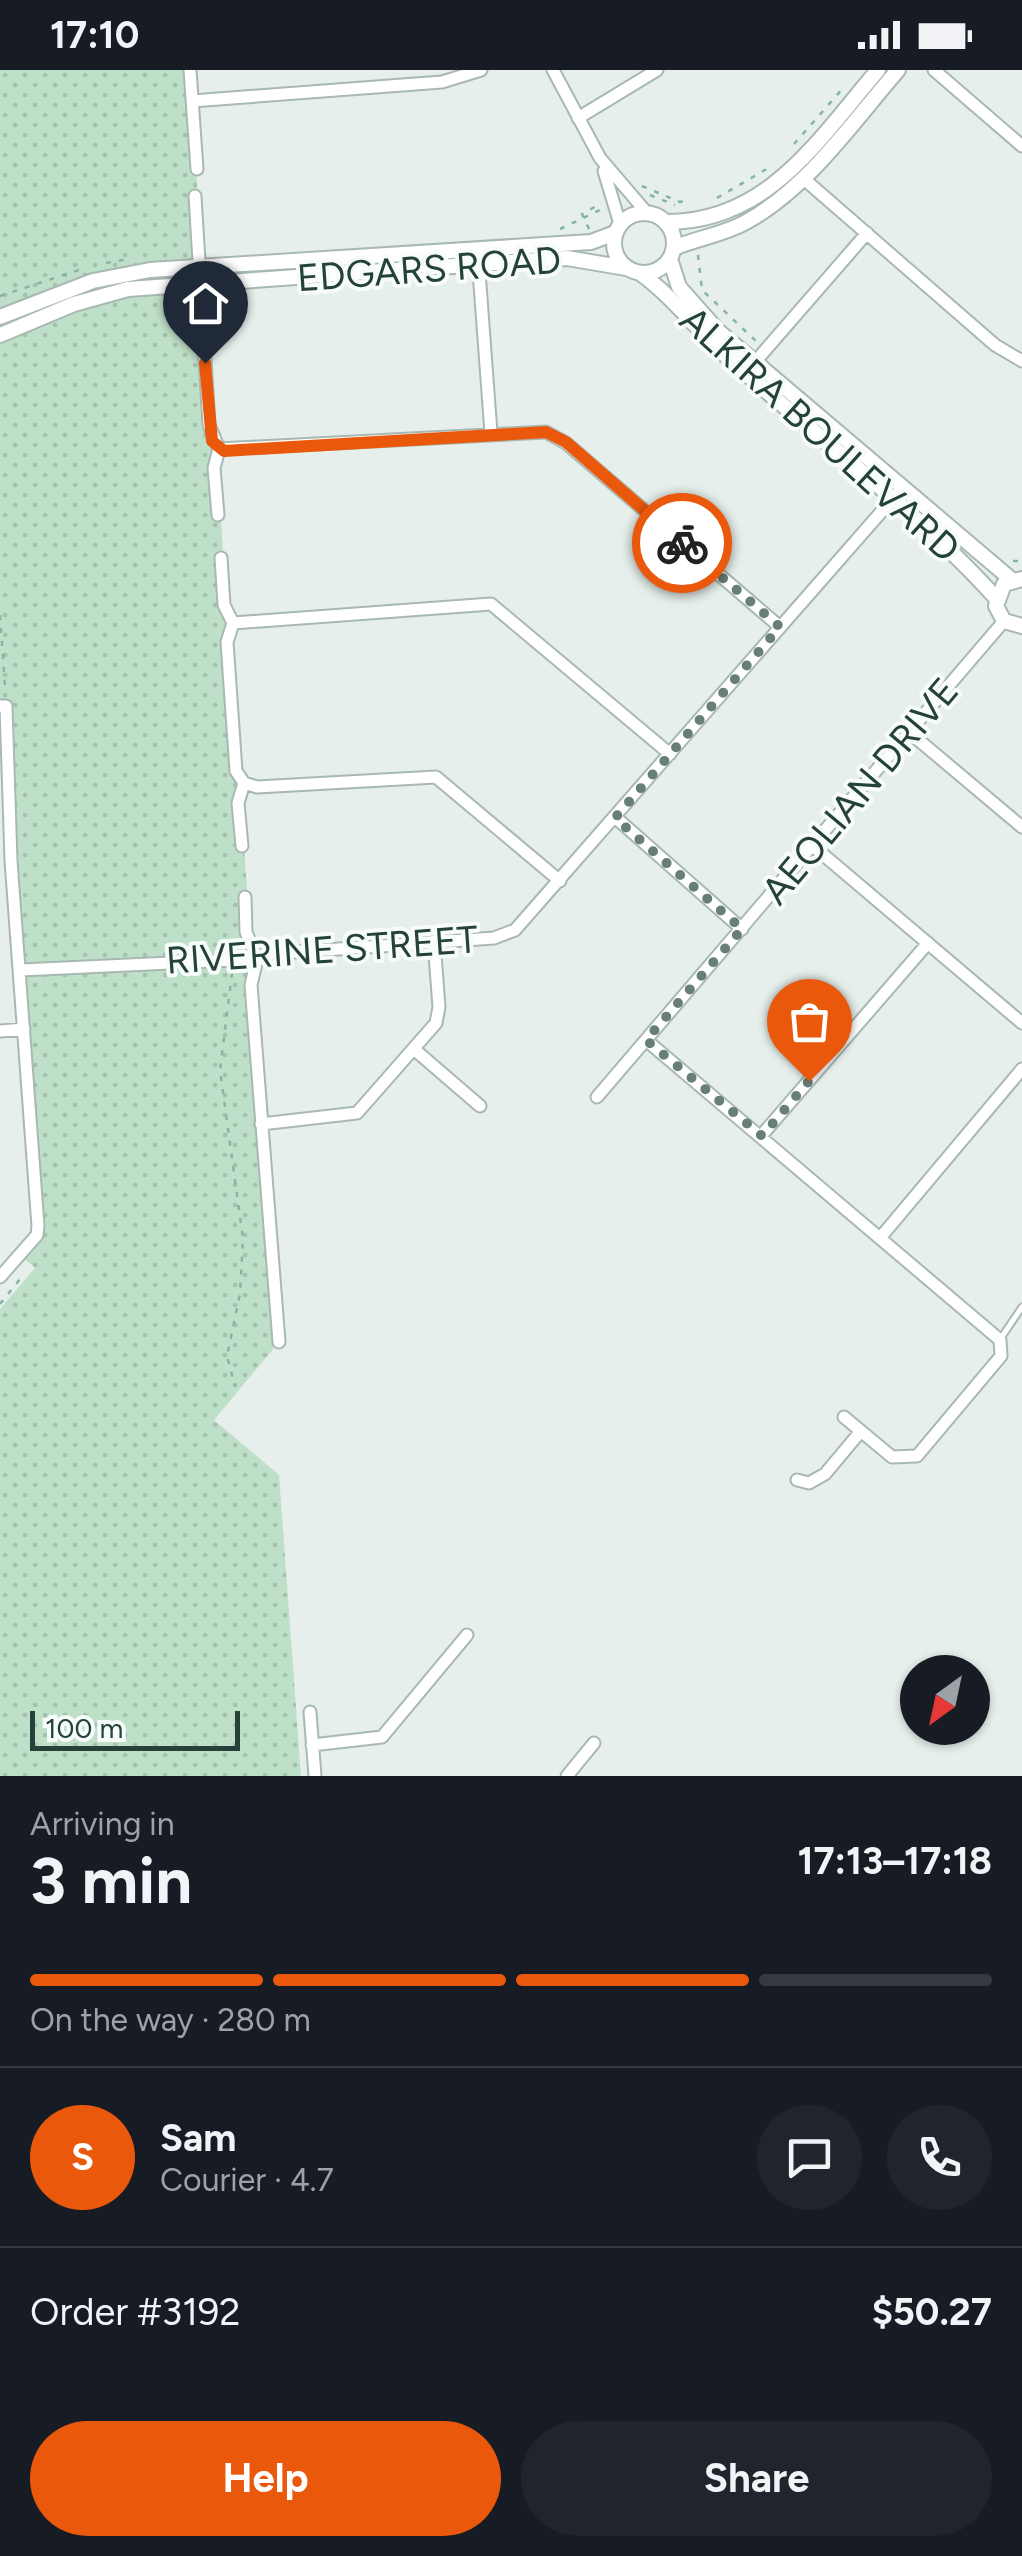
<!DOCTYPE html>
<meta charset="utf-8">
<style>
:root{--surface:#171b24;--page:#20242c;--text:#f1f3f6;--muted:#9ea1a6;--line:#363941;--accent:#ea580c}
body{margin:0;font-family:Figtree,sans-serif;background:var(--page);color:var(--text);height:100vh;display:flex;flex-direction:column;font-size:38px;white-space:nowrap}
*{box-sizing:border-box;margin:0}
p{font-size:32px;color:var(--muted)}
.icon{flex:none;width:55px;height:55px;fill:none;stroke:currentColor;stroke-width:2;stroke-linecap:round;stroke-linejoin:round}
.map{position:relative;height:1706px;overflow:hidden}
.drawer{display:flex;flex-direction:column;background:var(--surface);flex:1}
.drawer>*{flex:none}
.needle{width:65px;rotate:213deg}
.controls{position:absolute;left:900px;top:1585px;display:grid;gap:20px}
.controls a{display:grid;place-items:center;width:90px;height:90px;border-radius:50%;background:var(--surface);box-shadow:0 2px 8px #0004;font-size:50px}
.scale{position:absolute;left:30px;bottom:25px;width:210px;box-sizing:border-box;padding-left:10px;border:5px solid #24423a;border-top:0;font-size:28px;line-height:35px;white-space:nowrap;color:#24423a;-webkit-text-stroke:8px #f7fbf9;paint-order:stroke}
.pin{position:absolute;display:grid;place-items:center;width:85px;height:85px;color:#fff;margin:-102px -42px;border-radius:50% 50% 50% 0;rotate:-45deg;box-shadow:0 0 10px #0007}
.pin .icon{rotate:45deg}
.courier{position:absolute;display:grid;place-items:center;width:100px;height:100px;margin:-50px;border:8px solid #ea580c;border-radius:50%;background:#fff;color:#222;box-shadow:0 2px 12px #0007}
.summary em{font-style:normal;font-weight:700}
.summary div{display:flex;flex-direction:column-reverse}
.summary{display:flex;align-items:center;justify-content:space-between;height:170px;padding:0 30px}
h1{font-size:65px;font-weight:700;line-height:75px}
.bar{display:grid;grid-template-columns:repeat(4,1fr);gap:15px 10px;align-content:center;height:120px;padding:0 30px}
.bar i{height:12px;border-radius:8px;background:var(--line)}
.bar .on{background:var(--accent)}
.bar p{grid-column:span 4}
.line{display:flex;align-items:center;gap:25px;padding:0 30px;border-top:2px solid var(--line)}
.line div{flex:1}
.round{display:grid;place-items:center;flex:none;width:105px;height:105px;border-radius:52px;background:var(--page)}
.action{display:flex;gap:20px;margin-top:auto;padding:20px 30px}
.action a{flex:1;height:115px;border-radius:60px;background:var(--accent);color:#fff;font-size:40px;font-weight:700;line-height:115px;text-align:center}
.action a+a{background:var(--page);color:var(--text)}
.status{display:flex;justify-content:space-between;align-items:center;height:70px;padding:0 50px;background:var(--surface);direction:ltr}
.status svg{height:28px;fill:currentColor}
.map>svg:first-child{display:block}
</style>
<div class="status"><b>17:10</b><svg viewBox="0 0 49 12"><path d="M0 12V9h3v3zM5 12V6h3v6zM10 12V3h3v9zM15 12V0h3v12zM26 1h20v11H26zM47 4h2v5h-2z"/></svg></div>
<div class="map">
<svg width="1022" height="1706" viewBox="0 0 1022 1706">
<defs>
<pattern id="park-dots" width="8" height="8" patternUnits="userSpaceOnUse" patternTransform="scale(2.5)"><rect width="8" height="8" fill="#bfe0c8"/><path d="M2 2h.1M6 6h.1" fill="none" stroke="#a4c1ad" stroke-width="1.8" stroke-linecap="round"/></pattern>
</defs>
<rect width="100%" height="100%" fill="#e6efeb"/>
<path fill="url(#park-dots)" d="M0,0H189L279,1272L214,1350L279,1405L301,1706H0V1239L35,1198L20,1185L37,1165L0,633Z"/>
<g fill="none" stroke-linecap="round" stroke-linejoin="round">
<defs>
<path id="service" d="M1001,1268L1022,1237"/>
<path id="minor" d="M190,0L197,99
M553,0L600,88L647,143
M934,0L1022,76
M192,31L442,12L481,0
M578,48L657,0
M604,101L620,154
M804,109L995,275L1022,291
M195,126L209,355L219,379
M478,188L491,363
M755,292L867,163
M219,379L546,362L566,373L780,557
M218,445L214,398L219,379
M221,488L224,535L233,553
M233,553L491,534L670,684
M233,553L227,572L236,701L244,713L238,733L242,776
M0,636H6L11,791L38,1156L37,1165L0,1207
M909,662L1022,757
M244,713L257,717L436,707L560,811
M615,747L742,859
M813,776L1022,953
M245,827L246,862L257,889L251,915L279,1272
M21,900L257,889L268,884L494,868L515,860L896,425
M0,961L24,959
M646,970L1000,1270L1001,1286L917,1386L892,1387L844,1347
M415,980L480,1036
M597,1027L1004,551
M261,1054L357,1043L436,953L439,937L434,871
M761,1066L928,873
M880,1168L1022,999
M797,1410L809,1413L825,1404L861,1361
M310,1642L315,1706
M312,1675L382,1667L467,1565
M567,1706L594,1673"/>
<path id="tertiary" d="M614 173a30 30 0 1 1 60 0a30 30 0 1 1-60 0Z
M665,152C767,153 818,70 878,0
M674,178C697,168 723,165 746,152C808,118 852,53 898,0
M670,189L679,217L717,260L1012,510
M640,203C675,228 701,265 734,293C821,370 918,442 996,528
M0,247L93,211L150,200L591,172L615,163
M0,265L74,234L128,219L567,188L626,198
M1022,509L1004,514L996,536L1004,551L1022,556"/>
</defs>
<use href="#service" stroke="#a8b8b2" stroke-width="9"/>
<use href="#minor" stroke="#a8b8b2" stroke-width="15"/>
<use href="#tertiary" stroke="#a8b8b2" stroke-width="18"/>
<path stroke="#86b3a5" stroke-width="2.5" stroke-dasharray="5 8" stroke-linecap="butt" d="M794,74L845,16
M642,116L680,132L690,129
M650,125L675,135
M717,128L770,97
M560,159L602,139
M589,159L582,144L600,134
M698,185L702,220L757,272
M106,193L128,189
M0,226L79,200
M1013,491H1022
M0,545L5,617H0
M232,903L220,1000L243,1169L240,1224L227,1286L235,1316
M0,1234L20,1209"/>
<use href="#service" stroke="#fff" stroke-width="5"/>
<use href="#minor" stroke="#fff" stroke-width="11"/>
<use href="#tertiary" stroke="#fff" stroke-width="14"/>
</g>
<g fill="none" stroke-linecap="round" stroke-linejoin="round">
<path stroke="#687f78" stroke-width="10" stroke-dasharray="0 18" d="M682,473L780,557L615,748L742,859L646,970L762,1066L809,1011"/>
<path stroke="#ea580c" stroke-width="12" d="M205,293L212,371L224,381L546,362L566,372L682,473"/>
</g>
<g text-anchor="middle" stroke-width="8" stroke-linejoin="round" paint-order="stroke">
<g font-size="38" fill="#24423a" stroke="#f7fbf9">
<text transform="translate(429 199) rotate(-4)" y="13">EDGARS ROAD</text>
<text transform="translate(820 364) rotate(42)" y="13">ALKIRA BOULEVARD</text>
<text transform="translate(860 721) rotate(-50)" y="13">AEOLIAN DRIVE</text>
<text transform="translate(322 880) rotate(-4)" y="13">RIVERINE STREET</text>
</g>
</g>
</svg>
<div class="controls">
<a><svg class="needle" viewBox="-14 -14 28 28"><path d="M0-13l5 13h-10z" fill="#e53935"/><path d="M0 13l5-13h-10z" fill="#9ea1a6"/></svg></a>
</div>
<div class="scale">100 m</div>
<div class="pin" style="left:809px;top:1011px;background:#ea580c"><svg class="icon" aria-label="bag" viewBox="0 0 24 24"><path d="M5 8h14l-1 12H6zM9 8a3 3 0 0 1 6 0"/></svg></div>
<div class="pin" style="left:205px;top:293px;background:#1f2937"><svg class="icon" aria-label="home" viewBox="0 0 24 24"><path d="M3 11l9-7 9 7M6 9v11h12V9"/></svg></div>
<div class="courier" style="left:682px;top:473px"><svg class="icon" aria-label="bike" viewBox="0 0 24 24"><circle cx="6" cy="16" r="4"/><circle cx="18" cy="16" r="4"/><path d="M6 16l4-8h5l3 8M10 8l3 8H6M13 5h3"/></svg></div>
</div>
<section class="drawer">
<div class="summary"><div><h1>3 min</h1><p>Arriving in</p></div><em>17:13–17:18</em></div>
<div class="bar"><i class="on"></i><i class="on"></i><i class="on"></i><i></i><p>On the way · 280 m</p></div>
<div class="line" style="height:180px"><b class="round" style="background:var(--accent);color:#fff">S</b><div><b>Sam</b><p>Courier · 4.7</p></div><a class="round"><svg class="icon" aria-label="chat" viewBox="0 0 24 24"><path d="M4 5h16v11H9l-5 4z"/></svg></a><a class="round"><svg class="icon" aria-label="phone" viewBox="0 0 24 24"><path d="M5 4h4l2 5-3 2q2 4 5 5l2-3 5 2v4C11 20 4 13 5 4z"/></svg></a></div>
<div class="line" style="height:130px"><div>Order #3192</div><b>$50.27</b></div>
<div class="action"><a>Help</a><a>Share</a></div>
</section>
